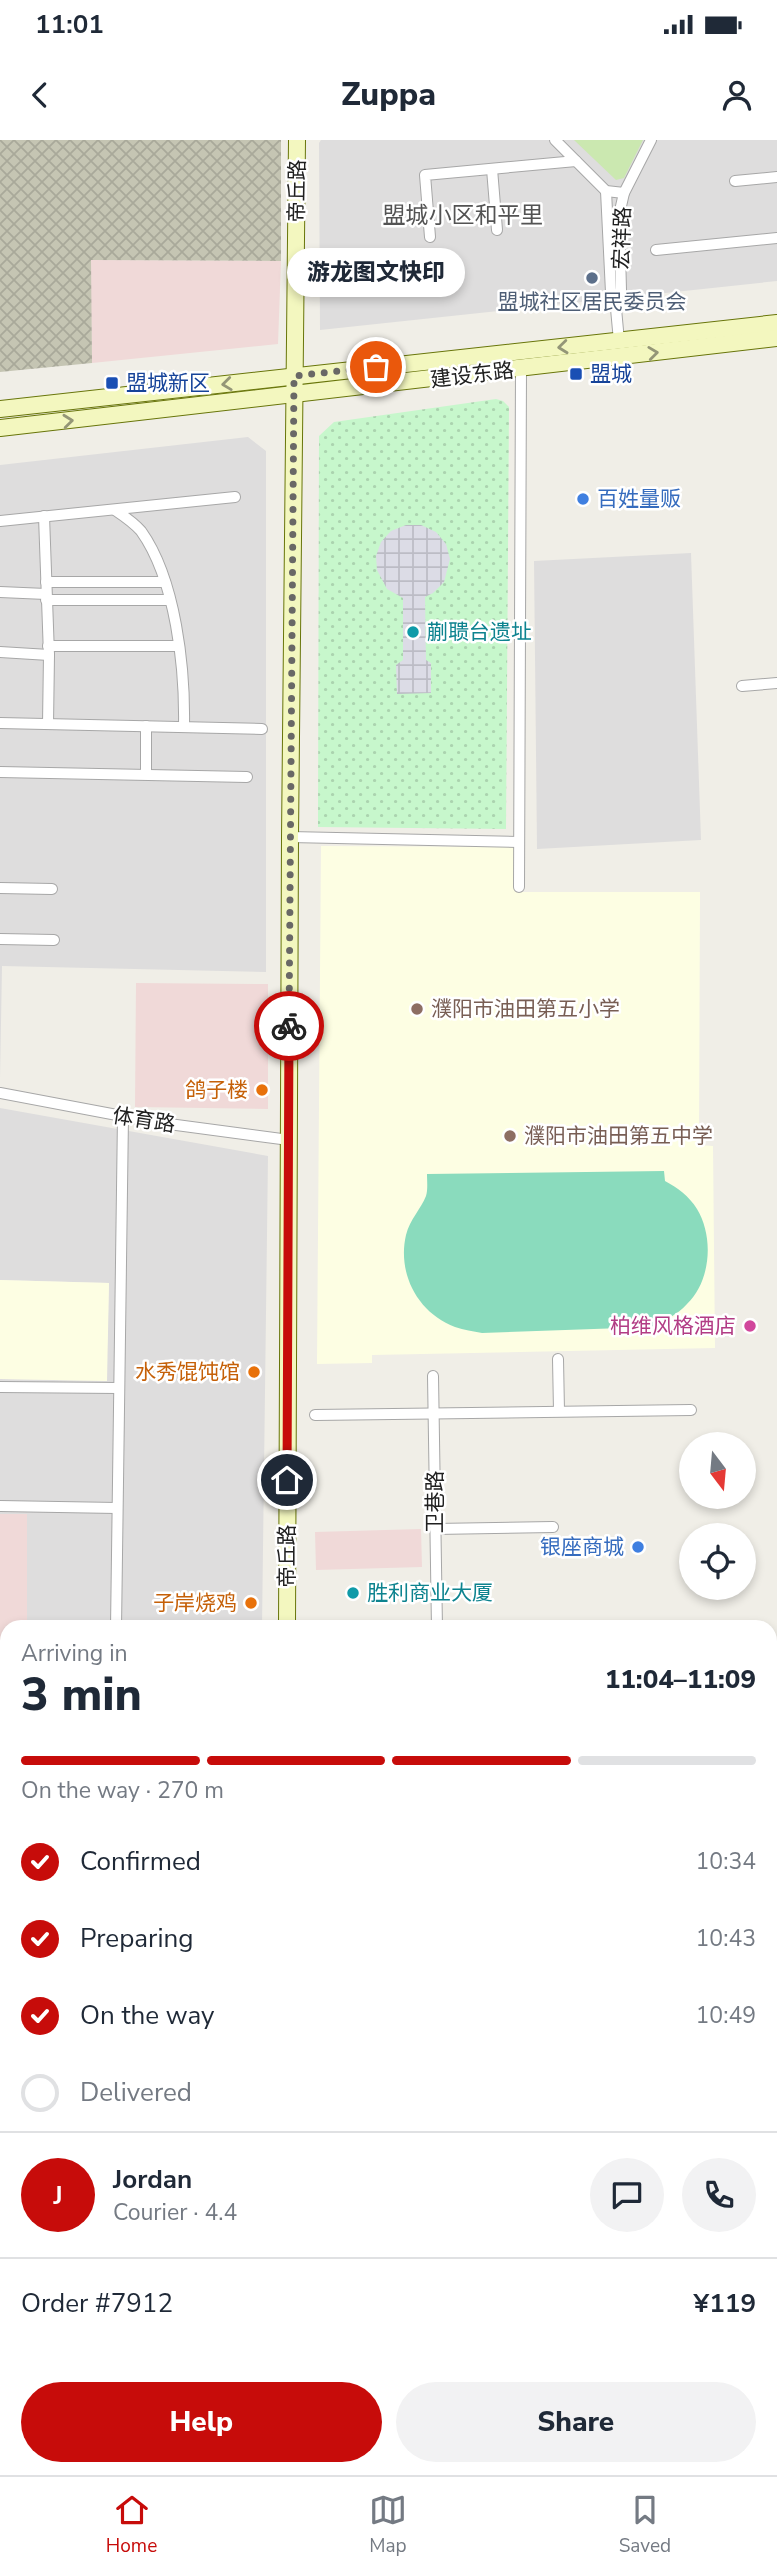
<!DOCTYPE html>
<meta charset="utf-8">
<style>
:root{--surface:#fff;--page:#f2f2f3;--text:#1f2937;--muted:#747a83;--line:#e0e1e3;--accent:#c70c0a}
body{margin:0;font-family:"Nunito Sans","Noto Sans SC",sans-serif;background:var(--page);color:var(--text);height:100vh;display:flex;flex-direction:column;font-size:26px;white-space:nowrap}
*{box-sizing:border-box;margin:0}
p{font-size:23px;color:var(--muted)}
.icon{flex:none;width:38px;height:38px;fill:none;stroke:currentColor;stroke-width:2;stroke-linecap:round;stroke-linejoin:round}
.map{position:relative;flex:1;overflow:hidden}
.drawer{position:absolute;left:0px;top:1480px;width:777px;height:856px;display:flex;flex-direction:column;background:var(--surface);border-radius:21px 21px 0 0;box-shadow:0 4px 10px #0003}
.drawer>*{flex:none}
.needle{width:46px;rotate:164deg}
.fabs{position:absolute;left:679px;top:1292px;display:grid;gap:14px}
.fabs a{display:grid;place-items:center;width:77px;height:77px;border-radius:50%;background:var(--surface);box-shadow:0 4px 10px #0003;font-size:35px}
.pin{position:absolute;display:grid;place-items:center;width:60px;height:60px;color:#fff;margin:-30px;border:4px solid #fff;border-radius:50%;box-shadow:0 2px 7px #0007}
.courier{position:absolute;display:grid;place-items:center;width:70px;height:70px;margin:-35px;border:5px solid #c70c0a;border-radius:50%;background:#fff;color:#222;box-shadow:0 2px 9px #0007}
.bubble{position:absolute;height:49px;border-radius:24px;background:var(--surface);box-shadow:0 4px 10px #0003;font-size:23px;font-weight:800;line-height:49px;text-align:center}
.headline em{font-style:normal;font-weight:800}
.headline div{display:flex;flex-direction:column-reverse}
.headline{display:flex;align-items:center;justify-content:space-between;height:119px;padding:0 21px}
h1{font-size:46px;font-weight:800;line-height:52px}
.bar{display:grid;grid-template-columns:repeat(4,1fr);gap:10px 7px;align-content:center;height:84px;padding:0 21px}
.bar i{height:9px;border-radius:5px;background:var(--line)}
.bar .on{background:var(--accent)}
.bar p{grid-column:span 4}
.line{display:flex;align-items:center;gap:18px;padding:0 21px;border-top:2px solid var(--line)}
.line div{flex:1}
.round{display:grid;place-items:center;flex:none;width:74px;height:74px;border-radius:37px;background:var(--page)}
ol{padding:0 21px;list-style:none}
li{display:flex;align-items:center;gap:21px;height:77px}
li p{margin-inline-start:auto}
li .icon{padding:7px;border-radius:50%;background:var(--accent);color:#fff;stroke-width:4}
li:last-child{color:var(--muted)}
li i{width:38px;height:38px;border:4px solid var(--line);border-radius:50%}
.cta{display:flex;gap:14px;margin-top:auto;padding:14px 21px}
.cta a{flex:1;height:80px;border-radius:42px;background:var(--accent);color:#fff;font-size:28px;font-weight:800;line-height:80px;text-align:center}
.cta a+a{background:var(--page);color:var(--text)}
.status{display:flex;justify-content:space-between;align-items:center;height:49px;padding:0 35px;background:var(--surface);direction:ltr}
.status svg{height:19px;fill:currentColor}
header{display:flex;justify-content:space-between;align-items:center;height:91px;padding:0 21px;background:var(--surface);font-size:32px;font-weight:800}
.dock{display:flex;justify-content:space-around;align-items:center;height:98px;border-top:2px solid var(--line);background:var(--surface);font-size:19px;color:var(--muted)}
.dock a{display:grid;justify-items:center;gap:4px}
.dock .on{color:var(--accent)}
.map>svg:first-child{display:block}
.residential{fill:#dedddd}
.commercial{fill:#f0d9d8}
.education{fill:#fdfee3}
.construction{fill:url(#construction-cross-hatch)}
.grass{fill:#cbe8b0}
.park{fill:url(#park-dots)}
.pitch{fill:#8adbbd}
.plaza{fill:url(#plaza-grid)}
.lines{fill:none;stroke-linecap:round;stroke-linejoin:round}
.street-casing{stroke:#a7a7a7;stroke-width:12}
.secondary-casing{stroke:#68750a;stroke-width:18}
.street{stroke:#fff;stroke-width:10}
.secondary{stroke:#f3f7bf;stroke-width:16}
.oneway{stroke:#949677}
.done{stroke:#696866;stroke-width:7;stroke-dasharray:0 12.6}
.route{stroke:#c70c0a;stroke-width:9}
.service-dot{fill:#5c6f8a;stroke:#fff;stroke-width:2.5}
.transit-dot{fill:#1a4fb4;stroke:#fff;stroke-width:2.5}
.shop-dot{fill:#3f7fe0;stroke:#fff;stroke-width:2.5}
.culture-dot{fill:#0f9aa8;stroke:#fff;stroke-width:2.5}
.education-dot{fill:#8d6e63;stroke:#fff;stroke-width:2.5}
.food-dot{fill:#e8710a;stroke:#fff;stroke-width:2.5}
.hotel-dot{fill:#d1479c;stroke:#fff;stroke-width:2.5}
.labels{text-anchor:middle;dominant-baseline:central;stroke-width:5;stroke-linejoin:round;paint-order:stroke}
.street-label{font-size:21px;fill:#202020;stroke:#fff}
.service-label{font-size:21px;fill:#4e5e75;stroke:#fff}
.transit-label{font-size:21px;fill:#164399;stroke:#fff;text-anchor:start}
.shop-label{font-size:21px;fill:#366cbe;stroke:#fff;text-anchor:start}
.culture-label{font-size:21px;fill:#0d838f;stroke:#fff;text-anchor:start}
.education-label{font-size:21px;fill:#785e54;stroke:#fff;text-anchor:start}
.food-label{font-size:21px;fill:#c56008;stroke:#fff;text-anchor:end}
.hotel-label{font-size:21px;fill:#b23c85;stroke:#fff;text-anchor:end}
.neighbourhood-label{font-size:23px;fill:#535353;stroke:#fff}
</style>
<div class="status"><b>11:01</b><svg viewBox="0 0 49 12"><path d="M0 12V9h3v3zM5 12V6h3v6zM10 12V3h3v9zM15 12V0h3v12zM26 1h20v11H26zM47 4h2v5h-2z"/></svg></div>
<header><svg class="icon" aria-label="back" viewBox="0 0 24 24"><path d="M15 5l-7 7 7 7"/></svg>Zuppa<svg class="icon" aria-label="person" viewBox="0 0 24 24"><circle cx="12" cy="8" r="4"/><path d="M4 21q1-7 8-7t8 7"/></svg></header>
<div class="map">
<svg width="777" height="2335" viewBox="0 0 777 2335">
<defs>
<pattern id="construction-cross-hatch" width="8" height="8" patternUnits="userSpaceOnUse" patternTransform="scale(1.75)"><rect width="8" height="8" fill="#c5c5b3"/><path d="M0 0l8 8M0 8l8-8" fill="none" stroke="#a9a99a"/></pattern>
<pattern id="park-dots" width="8" height="8" patternUnits="userSpaceOnUse" patternTransform="scale(1.75)"><rect width="8" height="8" fill="#c7f7cc"/><path d="M2 2h.1M6 6h.1" fill="none" stroke="#abd3af" stroke-width="1.8" stroke-linecap="round"/></pattern>
<pattern id="plaza-grid" width="8" height="8" patternUnits="userSpaceOnUse" patternTransform="scale(1.75)"><rect width="8" height="8" fill="#dcdce6"/><path d="M0 4h8M4 0v8" fill="none" stroke="#bcbcc5"/></pattern>
</defs>
<rect width="100%" height="100%" fill="#f0eee7"/>
<g class="residential">
<path d="M 321,0 L 777,0 L 777,141 L 320,190 L 319,3 Z"/>
<path d="M 248,297 L 266,311 L 266,832 L 2,826 L 0,939 L 0,325 Z"/>
<path d="M 691,413 L 701,700 L 537,709 L 534,421 Z"/>
<path d="M 0,968 L 268,1016 L 262,1487 L 27,1487 L 27,1374 L 0,1374 L 0,1239 L 106,1241 L 109,1143 L 0,1140 Z"/>
<path d="M 0,1637 L 7,1638 L 7,2307 L 0,2308 Z"/>
<path d="M 148,2329 L 674,2329 L 676,2335 L 105,2335 Z"/>
</g>
<g class="commercial">
<path d="M 90,120 L 281,121 L 278,204 L 92,223 Z"/>
<path d="M 136,843 L 268,844 L 268,969 L 135,967 Z"/>
<path d="M 0,1374 L 27,1374 L 27,1487 L 7,1488 L 7,1562 L 0,1562 Z"/>
<path d="M 421,1389 L 422,1427 L 316,1430 L 315,1392 Z"/>
</g>
<g class="education">
<path d="M 321,706 L 514,707 L 515,752 L 700,752 L 699,1005 L 713,1006 L 715,1208 L 372,1215 L 372,1223 L 317,1224 Z"/>
<path d="M 0,1140 L 109,1143 L 107,1241 L 0,1239 Z"/>
</g>
<path class="construction" d="M 0,0 L 281,0 L 281,121 L 91,120 L 92,223 L 0,232 Z"/>
<path class="grass" d="M 574,0 L 643,0 L 624,38 L 616,40 Z"/>
<path class="park" d="M 496,259 L 503,261 L 509,267 L 506,689 L 318,687 L 319,296 L 334,282 Z"/>
<path class="pitch" d="M 664,1031 L 665,1041 C 678,1048 689,1056 697,1069 C 714,1097 711,1141 687,1164 C 677,1175 664,1181 651,1187 L 482,1193 C 473,1191 464,1190 455,1187 C 418,1173 397,1134 406,1095 C 410,1079 421,1069 426,1056 C 428,1050 427,1040 427,1034 Z"/>
<path class="plaza" d="M 406,385 L 421,385 L 436,392 L 446,404 L 450,419 L 444,442 L 433,453 L 425,457 L 426,520 L 431,523 L 431,553 L 397,554 L 396,525 L 403,520 L 403,458 L 387,449 L 377,430 L 376,416 L 381,402 L 391,391 Z"/>
<g class="lines">
<g class="street-casing">
<g id="street">
<path d="M 555,0 L 606,51 L 624,53"/>
<path d="M 492,29 L 497,90"/>
<path d="M 735,41 L 777,37"/>
<path d="M 606,51 L 611,152 L 615,158"/>
<path d="M 430,97 L 425,35 L 576,21"/>
<path d="M 656,110 L 777,98"/>
<path d="M 619,201 L 615,158 L 621,150 L 619,75 L 624,53 L 651,0"/>
<path d="M 115,370 C 124,376 134,383 141,391 C 176,440 185,528 184,586"/>
<path d="M 44,376 L 49,515 L 48,584"/>
<path d="M 0,381 L 235,357"/>
<path d="M 46,442 L 165,442"/>
<path d="M 0,452 L 46,454"/>
<path d="M 46,460 L 169,460"/>
<path d="M 48,506 L 178,506"/>
<path d="M 0,512 L 49,515"/>
<path d="M 742,546 L 777,543"/>
<path d="M 0,583 L 262,589"/>
<path d="M 146,586 L 146,634"/>
<path d="M 0,632 L 247,637"/>
<path d="M 290,697 L 519,702"/>
<path d="M 519,747 L 521,229"/>
<path d="M 0,748 L 52,749"/>
<path d="M 0,799 L 54,800"/>
<path d="M 0,953 L 154,982 L 289,1000"/>
<path d="M 558,1219 L 559,1271"/>
<path d="M 433,1236 L 437,1488"/>
<path d="M 0,1247 L 119,1248"/>
<path d="M 315,1275 L 691,1270"/>
<path d="M 0,1366 L 117,1368"/>
<path d="M 435,1389 L 553,1387"/>
<path d="M 116,1488 L 123,976"/>
<path d="M 0,2032 L 7,2031"/>
<path d="M 0,2088 L 7,2088"/>
<path d="M 0,2143 L 7,2143"/>
<path d="M 0,2196 L 7,2195"/>
</g>
</g>
<g class="secondary-casing">
<g id="secondary">
<path d="M 0,269 L 777,183"/>
<path d="M 0,288 L 777,198"/>
<path d="M 287,1488 L 290,697 L 297,0"/>
<path d="M 770,1582 L 777,1582"/>
<path d="M 0,1588 L 7,1588"/>
<path d="M 770,1600 L 777,1600"/>
<path d="M 0,1606 L 7,1606"/>
<path d="M 770,2222 L 777,2221"/>
<path d="M 0,2326 L 7,2325"/>
</g>
</g>
<use href="#street" class="street"/>
<use href="#secondary" class="secondary"/>
</g>
<defs><path id="oneway-chevron" d="M-2-3.5L2.5 0L-2 3.5" fill="none" stroke-width="1.6" stroke-linecap="round" stroke-linejoin="round" transform="scale(1.75)"/></defs>
<g class="oneway">
<use href="#oneway-chevron" transform="translate(563 207) rotate(174)"/>
<use href="#oneway-chevron" transform="translate(653 213) rotate(-7)"/>
<use href="#oneway-chevron" transform="translate(227 244) rotate(173)"/>
<use href="#oneway-chevron" transform="translate(68 281) rotate(-6)"/>
</g>
<g class="lines">
<path class="done" d="M 289,886 L 294,236 L 376,227"/>
<path class="route" d="M 287,1340 L 289,886"/>
</g>
<circle class="service-dot" cx="592" cy="138" r="7"/>
<g class="transit-dot">
<rect x="569" y="227" width="14" height="14" rx="3.5"/>
<rect x="105" y="236" width="14" height="14" rx="3.5"/>
</g>
<g class="shop-dot">
<circle cx="583" cy="359" r="7"/>
<circle cx="638" cy="1407" r="7"/>
</g>
<g class="culture-dot">
<circle cx="413" cy="492" r="7"/>
<circle cx="353" cy="1453" r="7"/>
</g>
<g class="education-dot">
<circle cx="417" cy="869" r="7"/>
<circle cx="510" cy="996" r="7"/>
</g>
<g class="food-dot">
<circle cx="262" cy="950" r="7"/>
<circle cx="254" cy="1232" r="7"/>
<circle cx="251" cy="1463" r="7"/>
</g>
<circle class="hotel-dot" cx="750" cy="1186" r="7"/>
<g class="labels">
<g class="street-label">
<text transform="translate(297 51) rotate(-89)">帝丘路</text>
<text transform="translate(622 98) rotate(-88)">宏祥路</text>
<text transform="translate(472 235) rotate(-7)">建设东路</text>
<text transform="translate(144 980) rotate(9)">体育路</text>
<text transform="translate(435 1362) rotate(-90)">卫巷路</text>
<text transform="translate(287 1416) rotate(-90)">帝丘路</text>
</g>
<g class="service-label">
<text x="592" y="162">盟城社区居民委员会</text>
</g>
<g class="transit-label">
<text x="590" y="234">盟城</text>
<text x="126" y="243">盟城新区</text>
</g>
<g class="shop-label">
<text x="597" y="359">百姓量贩</text>
<text x="624" y="1407" text-anchor="end">银座商城</text>
</g>
<g class="culture-label">
<text x="427" y="492">蒯聩台遗址</text>
<text x="367" y="1453">胜利商业大厦</text>
</g>
<g class="education-label">
<text x="431" y="869">濮阳市油田第五小学</text>
<text x="524" y="996">濮阳市油田第五中学</text>
</g>
<g class="food-label">
<text x="248" y="950">鸽子楼</text>
<text x="240" y="1232">水秀馄饨馆</text>
<text x="237" y="1463">子岸烧鸡</text>
</g>
<g class="hotel-label">
<text x="736" y="1186">柏维风格酒店</text>
</g>
<g class="neighbourhood-label">
<text x="463" y="75">盟城小区和平里</text>
</g>
</g>
</svg>
<div class="fabs">
<a><svg class="needle" viewBox="-14 -14 28 28"><path d="M0-13l5 13h-10z" fill="#e53935"/><path d="M0 13l5-13h-10z" fill="#747a83"/></svg></a>
<a><svg class="icon" aria-label="locate" viewBox="0 0 24 24"><circle cx="12" cy="12" r="6"/><path d="M12 2v4M12 18v4M2 12h4M18 12h4"/></svg></a>
</div>
<div class="pin" style="left:376px;top:227px;background:#ea580c"><svg class="icon" aria-label="bag" viewBox="0 0 24 24"><path d="M5 8h14l-1 12H6zM9 8a3 3 0 0 1 6 0"/></svg></div>
<div class="pin" style="left:287px;top:1340px;background:#1f2937"><svg class="icon" aria-label="home" viewBox="0 0 24 24"><path d="M3 11l9-7 9 7M6 9v11h12V9"/></svg></div>
<div class="courier" style="left:289px;top:886px"><svg class="icon" aria-label="bike" viewBox="0 0 24 24"><circle cx="6" cy="16" r="4"/><circle cx="18" cy="16" r="4"/><path d="M6 16l4-8h5l3 8M10 8l3 8H6M13 5h3"/></svg></div>
<div class="bubble" style="left:287px;top:108px;width:178px">游龙图文快印</div>
<section class="drawer">
<div class="headline"><div><h1>3 min</h1><p>Arriving in</p></div><em>11:04–11:09</em></div>
<div class="bar"><i class="on"></i><i class="on"></i><i class="on"></i><i></i><p>On the way · 270 m</p></div>
<ol>
<li><svg class="icon" aria-label="check" viewBox="0 0 24 24"><path d="M5 12l5 5 9-10"/></svg>Confirmed<p>10:34</p></li>
<li><svg class="icon" aria-label="check" viewBox="0 0 24 24"><path d="M5 12l5 5 9-10"/></svg>Preparing<p>10:43</p></li>
<li><svg class="icon" aria-label="check" viewBox="0 0 24 24"><path d="M5 12l5 5 9-10"/></svg>On the way<p>10:49</p></li>
<li><i></i>Delivered</li>
</ol>
<div class="line" style="height:126px"><b class="round" style="background:var(--accent);color:#fff">J</b><div><b>Jordan</b><p>Courier · 4.4</p></div><a class="round"><svg class="icon" aria-label="chat" viewBox="0 0 24 24"><path d="M4 5h16v11H9l-5 4z"/></svg></a><a class="round"><svg class="icon" aria-label="phone" viewBox="0 0 24 24"><path d="M5 4h4l2 5-3 2q2 4 5 5l2-3 5 2v4C11 20 4 13 5 4z"/></svg></a></div>
<div class="line" style="height:91px"><div>Order #7912</div><b>¥119</b></div>
<div class="cta"><a>Help</a><a>Share</a></div>
</section>
</div>
<nav class="dock">
<a class="on"><svg class="icon" aria-label="home" viewBox="0 0 24 24"><path d="M3 11l9-7 9 7M6 9v11h12V9"/></svg>Home</a>
<a><svg class="icon" aria-label="map" viewBox="0 0 24 24"><path d="M3 6l6-2 6 2 6-2v14l-6 2-6-2-6 2zM9 4v14M15 6v14"/></svg>Map</a>
<a><svg class="icon" aria-label="saved" viewBox="0 0 24 24"><path d="M7 4h10v16l-5-4-5 4z"/></svg>Saved</a>
</nav>
